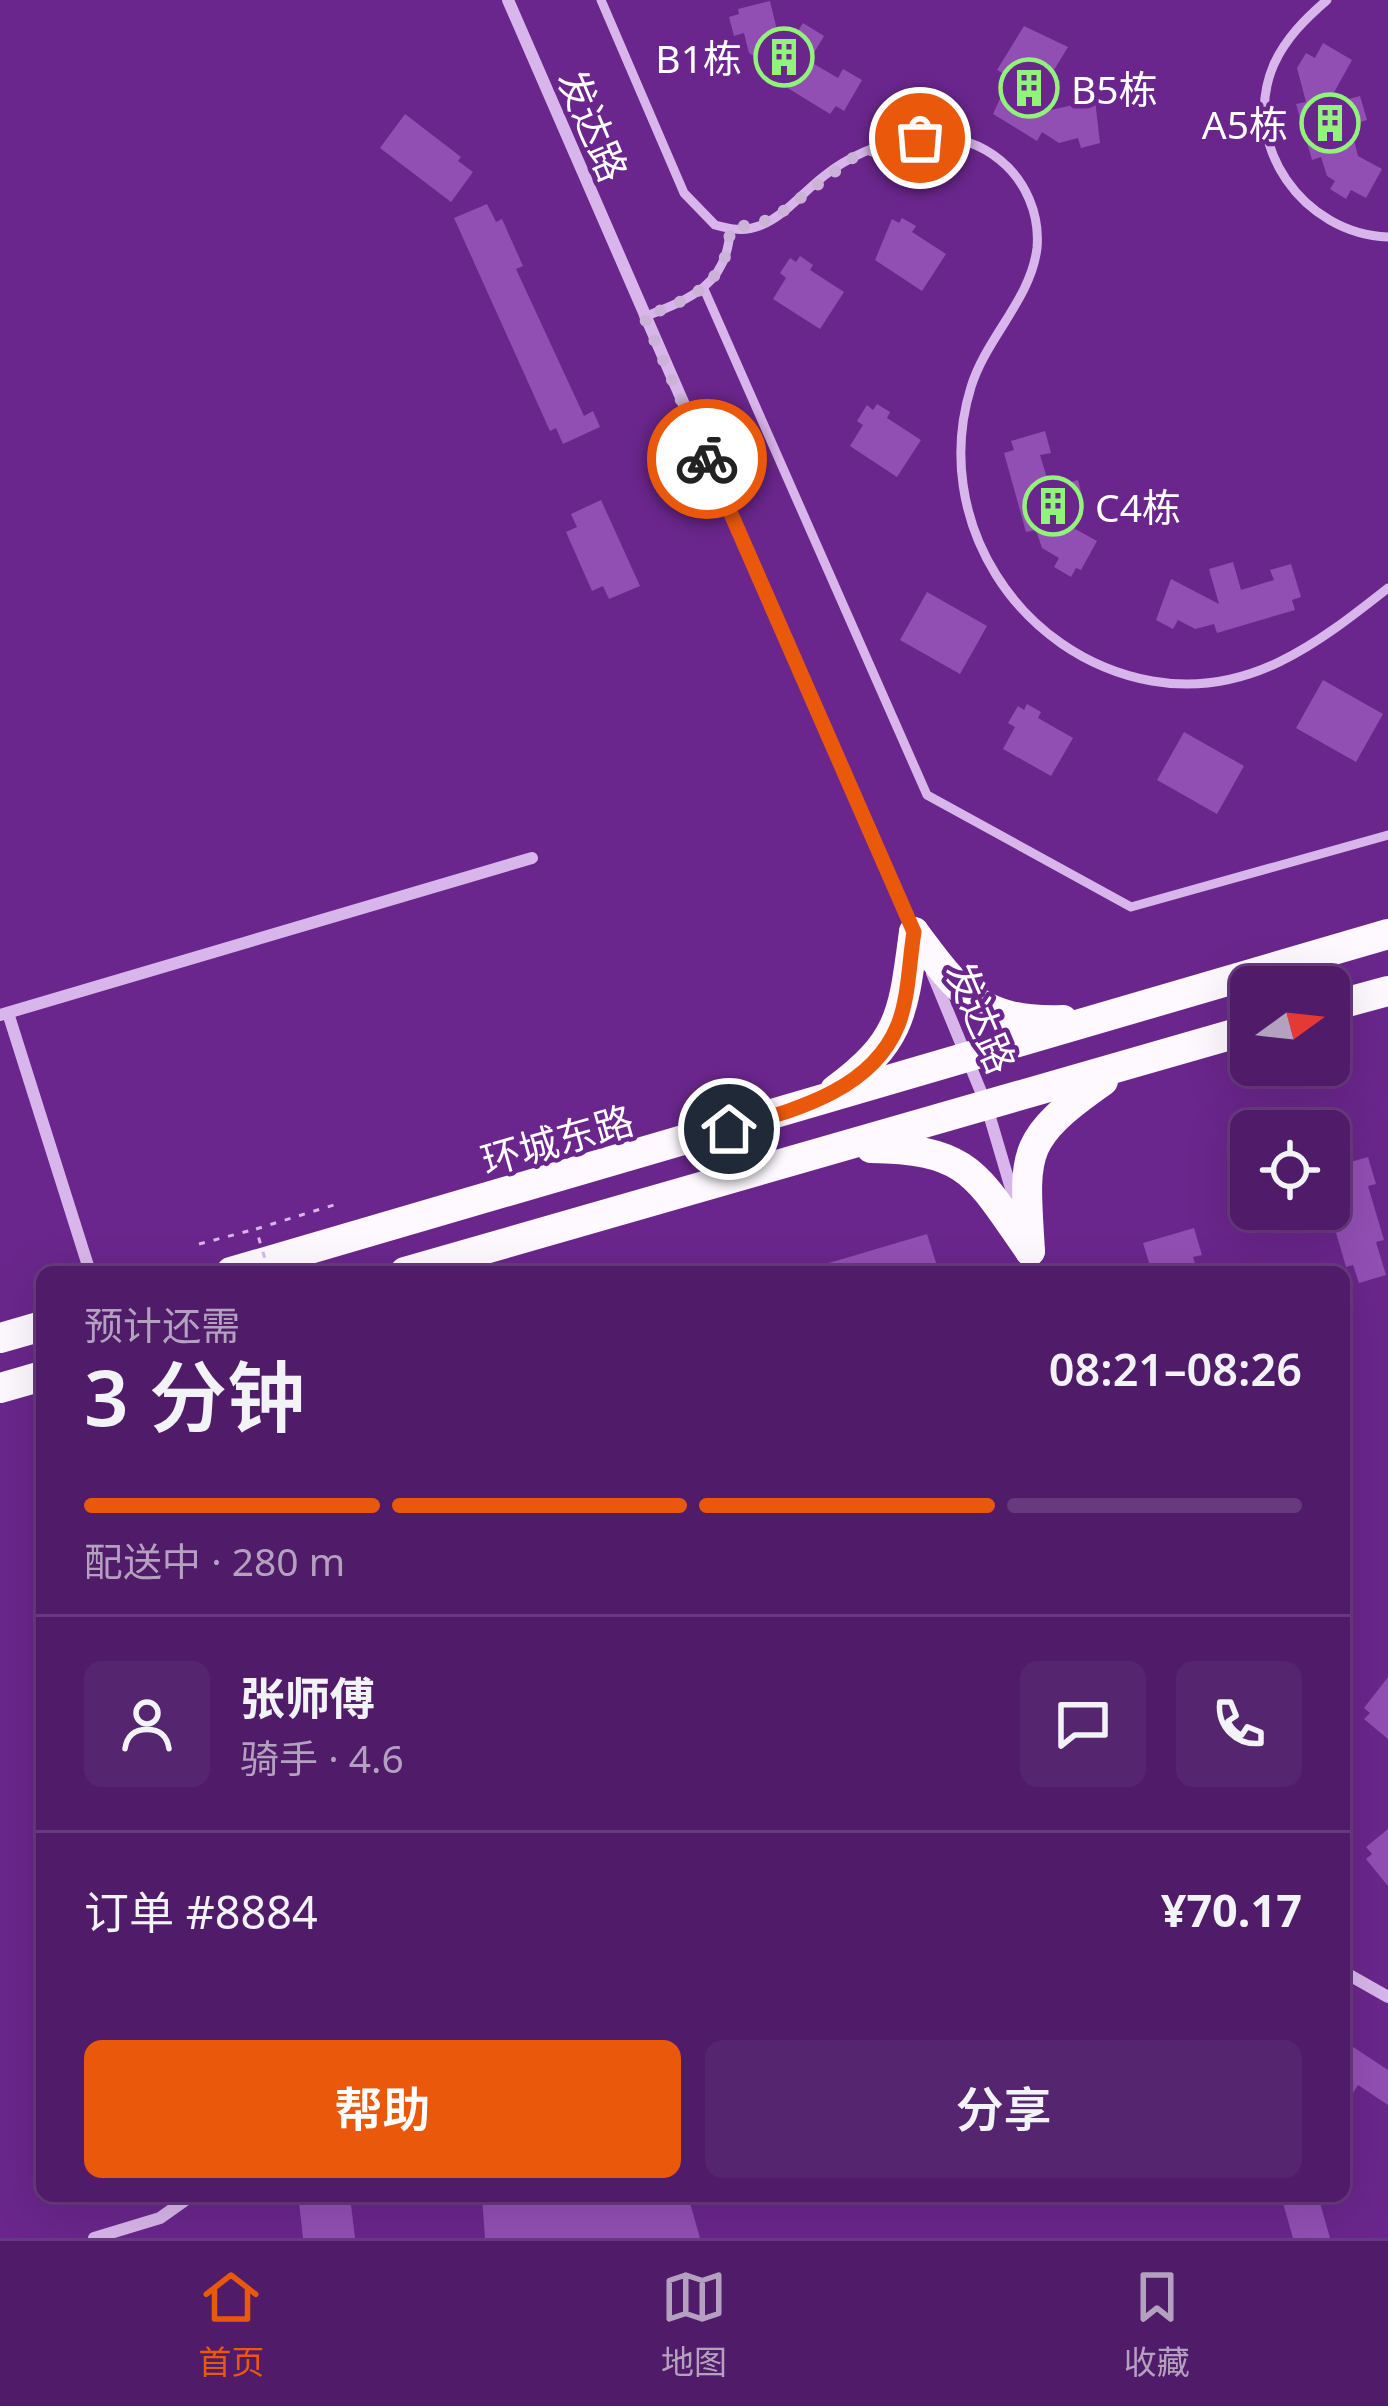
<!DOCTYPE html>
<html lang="zh">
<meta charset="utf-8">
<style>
:root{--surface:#501c69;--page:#56256f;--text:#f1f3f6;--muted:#b4a1c0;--line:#673a7d;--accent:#ea580c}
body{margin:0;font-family:"Noto Sans","Noto Sans SC",sans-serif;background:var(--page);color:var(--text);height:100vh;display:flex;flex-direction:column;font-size:45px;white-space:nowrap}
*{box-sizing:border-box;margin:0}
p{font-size:39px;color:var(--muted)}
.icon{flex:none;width:66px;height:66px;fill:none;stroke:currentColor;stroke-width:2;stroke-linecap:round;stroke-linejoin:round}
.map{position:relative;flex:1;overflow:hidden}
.drawer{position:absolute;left:36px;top:1266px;width:1314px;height:936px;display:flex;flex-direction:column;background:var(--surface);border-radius:18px;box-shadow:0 12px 48px #0002,0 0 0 3px var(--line)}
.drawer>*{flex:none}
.needle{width:78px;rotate:75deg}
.fabs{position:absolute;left:1230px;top:966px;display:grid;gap:24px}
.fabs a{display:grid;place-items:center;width:120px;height:120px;border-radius:18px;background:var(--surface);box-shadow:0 12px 48px #0002,0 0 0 3px var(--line);font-size:60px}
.pin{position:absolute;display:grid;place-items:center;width:102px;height:102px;color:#fff;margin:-51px;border:6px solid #fff;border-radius:50%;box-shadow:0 3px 12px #0007}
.courier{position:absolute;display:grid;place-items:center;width:120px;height:120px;margin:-60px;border:9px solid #ea580c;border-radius:50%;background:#fff;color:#222;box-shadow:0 3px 15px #0007}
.overview em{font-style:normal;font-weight:600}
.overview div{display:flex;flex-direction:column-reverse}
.overview{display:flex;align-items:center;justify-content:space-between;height:204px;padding:0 48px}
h1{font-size:78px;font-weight:600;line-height:90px}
.bar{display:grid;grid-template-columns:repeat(4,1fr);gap:18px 12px;align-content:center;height:144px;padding:0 48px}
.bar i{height:15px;border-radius:9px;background:var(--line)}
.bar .selected{background:var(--accent)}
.bar p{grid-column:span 4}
.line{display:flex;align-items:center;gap:30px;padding:0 48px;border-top:3px solid var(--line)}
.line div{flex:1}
.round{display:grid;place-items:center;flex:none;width:126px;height:126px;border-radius:18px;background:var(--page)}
.button{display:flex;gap:24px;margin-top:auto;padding:24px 48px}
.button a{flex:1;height:138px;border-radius:18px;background:var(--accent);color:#fff;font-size:48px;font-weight:600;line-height:138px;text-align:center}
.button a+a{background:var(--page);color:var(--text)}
.menu{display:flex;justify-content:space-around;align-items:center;height:168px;border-top:3px solid var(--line);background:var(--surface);font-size:33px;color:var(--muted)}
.menu a{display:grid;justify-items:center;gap:6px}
.menu .selected{color:var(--accent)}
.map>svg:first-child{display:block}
.building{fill:#914fb3}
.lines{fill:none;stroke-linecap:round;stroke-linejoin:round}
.path{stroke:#d8b5ea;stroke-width:3;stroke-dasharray:6 9;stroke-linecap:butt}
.lane{stroke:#d8b5ea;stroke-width:9}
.street{stroke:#d8b5ea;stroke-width:12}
.primary{stroke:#fdf9fe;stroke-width:30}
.path-bridge{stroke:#d8b5ea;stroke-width:3;stroke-dasharray:6 9;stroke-linecap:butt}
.done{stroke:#cbb3d7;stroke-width:12;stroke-dasharray:0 21.6}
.route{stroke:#ea580c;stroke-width:15}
.labels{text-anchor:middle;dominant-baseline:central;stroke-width:9;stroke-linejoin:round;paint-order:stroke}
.poi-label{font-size:39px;fill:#fff;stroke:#6a268c;text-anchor:end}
.street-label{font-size:39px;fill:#fff;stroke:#6a268c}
</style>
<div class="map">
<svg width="1388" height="2238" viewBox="0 0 1388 2238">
<rect width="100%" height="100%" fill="#6a268c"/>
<g class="building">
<path d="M 770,1 L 783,55 L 803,23 L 824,36 L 809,61 L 838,78 L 843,69 L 862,80 L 844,111 L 836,106 L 830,114 L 760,71 L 765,63 L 749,53 L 744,33 L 734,36 L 729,17 L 739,14 L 738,9 Z"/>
<path d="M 1024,26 L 1068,47 L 1051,75 L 1060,81 L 1042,112 L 1095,100 L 1100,143 L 1081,148 L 1078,138 L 1059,143 L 1042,132 L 1037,141 L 993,114 L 1010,77 L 997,70 Z"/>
<path d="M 1323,43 L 1352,60 L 1327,105 L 1360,96 L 1367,120 L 1350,125 L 1358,156 L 1382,169 L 1366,198 L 1351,190 L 1346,199 L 1330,189 L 1335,181 L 1327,176 L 1321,157 L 1312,160 L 1296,104 L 1306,102 L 1297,68 L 1306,53 L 1315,58 Z"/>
<path d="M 405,114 L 461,157 L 458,161 L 473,172 L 451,202 L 380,148 Z"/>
<path d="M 487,204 L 496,222 L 502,219 L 523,266 L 516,269 L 584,416 L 593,411 L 600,427 L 563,444 L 556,428 L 550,431 L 454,218 Z"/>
<path d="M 902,218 L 916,226 L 912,232 L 946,254 L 922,291 L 875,260 L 892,219 L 899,223 Z"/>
<path d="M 800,256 L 813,265 L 810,270 L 844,292 L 820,329 L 773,299 L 786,278 L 780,273 L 790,258 L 796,262 Z"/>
<path d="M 877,404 L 890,412 L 887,418 L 921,440 L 897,477 L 850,446 L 863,425 L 857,421 L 867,405 L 873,410 Z"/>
<path d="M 1045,431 L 1051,453 L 1040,455 L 1050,488 L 1078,480 L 1084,504 L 1048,514 L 1097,541 L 1081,570 L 1076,568 L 1071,577 L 1054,567 L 1059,558 L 1042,548 L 1036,530 L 1026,532 L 1004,453 L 1014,450 L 1011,441 Z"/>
<path d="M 601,500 L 640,586 L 609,599 L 603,586 L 592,591 L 566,532 L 577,527 L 571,514 Z"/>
<path d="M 1233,562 L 1241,590 L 1274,580 L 1270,570 L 1291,564 L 1301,597 L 1292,600 L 1295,610 L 1217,633 L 1214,624 L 1195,629 L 1178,620 L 1173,629 L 1156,620 L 1171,579 L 1219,604 L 1209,569 Z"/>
<path d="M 927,592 L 987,626 L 960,674 L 900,640 Z"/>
<path d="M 1323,680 L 1383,714 L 1356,762 L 1296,728 Z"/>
<path d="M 1027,704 L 1041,712 L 1038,718 L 1073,738 L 1051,776 L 1003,749 L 1015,727 L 1008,723 L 1018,706 L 1024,710 Z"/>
<path d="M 1184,732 L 1244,766 L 1217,814 L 1157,780 Z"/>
<path d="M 1368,1157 L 1376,1184 L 1368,1186 L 1384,1240 L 1376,1242 L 1386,1275 L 1359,1283 L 1353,1265 L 1346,1267 L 1329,1209 L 1329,1168 Z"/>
<path d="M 1194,1228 L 1202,1255 L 1193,1257 L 1198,1272 L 1152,1272 L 1143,1243 Z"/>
<path d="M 927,1234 L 939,1272 L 813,1272 L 812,1268 Z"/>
<path d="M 1388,1677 L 1388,1739 L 1364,1719 L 1370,1713 L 1364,1708 Z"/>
<path d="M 1388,1829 L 1388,1886 L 1366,1859 L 1372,1854 L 1366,1847 Z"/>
<path d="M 1344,2041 L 1388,2070 L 1388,2105 L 1358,2085 L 1344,2107 Z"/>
<path d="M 350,2196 L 355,2238 L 303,2238 L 299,2202 Z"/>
<path d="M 482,2196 L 688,2196 L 700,2238 L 485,2238 Z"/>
<path d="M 1281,2196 L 1318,2196 L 1330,2238 L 1293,2238 Z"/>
</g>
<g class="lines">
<path class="path" d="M 199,1244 L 256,1229"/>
<g class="lane">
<path d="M 601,0 L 684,193 L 715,225 C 730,229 744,232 759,226 C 784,217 803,192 824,176 C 871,139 949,118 1000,160 C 1026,181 1040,215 1037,248 C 1031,299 986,338 971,387 C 930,519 1018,657 1152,681 C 1248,698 1317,644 1388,588"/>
<path d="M 1327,0 C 1305,19 1286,38 1274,64 C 1239,145 1304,234 1388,237"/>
<path d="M 704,289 L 927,795 L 1131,907 L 1388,835"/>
<path d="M 644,317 C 690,299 728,285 730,229"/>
</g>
<g class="street">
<path d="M 508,0 L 914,933"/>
<path d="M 932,973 L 986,1104 L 1015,1202"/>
<path d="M 8,1013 L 90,1272"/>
<path d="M 0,1015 L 532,858"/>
<path d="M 1344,1972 L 1388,1997"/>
<path d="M 94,2238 L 160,2218 L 191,2196"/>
</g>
<g class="primary">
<path d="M 914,932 C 960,994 981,1023 1063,1020"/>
<path d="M 1329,1007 L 1388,991"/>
<path d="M 835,1090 C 903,1040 903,1012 914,932"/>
<path d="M 871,1148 C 970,1149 977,1176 1030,1251"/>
<path d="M 1030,1251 C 1024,1152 1019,1140 1103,1081"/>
<path d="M 231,1272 L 1388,934"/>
<path d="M 405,1272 L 1251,1029"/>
<path d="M 0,1338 L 42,1326"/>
<path d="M 0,1388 L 42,1376"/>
</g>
<path class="path-bridge" d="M 269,1272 L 256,1229 L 337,1204"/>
</g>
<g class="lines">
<path class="done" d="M 707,459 L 644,317 C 689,299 728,285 730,229 L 773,219 L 858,154 L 920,138"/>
<path class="route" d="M 707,459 L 914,932 C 909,962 909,997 898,1025 C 871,1092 791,1111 729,1129"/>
</g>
<defs>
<g id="building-ring" transform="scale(3)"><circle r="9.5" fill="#6a268c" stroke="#91f37a" stroke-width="1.5"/><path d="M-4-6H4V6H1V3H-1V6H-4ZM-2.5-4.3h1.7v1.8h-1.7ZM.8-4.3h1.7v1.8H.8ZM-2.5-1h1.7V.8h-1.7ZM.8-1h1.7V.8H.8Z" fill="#91f37a"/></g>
</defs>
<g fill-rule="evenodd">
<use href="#building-ring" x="784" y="57"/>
<use href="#building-ring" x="1029" y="88"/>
<use href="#building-ring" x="1330" y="123"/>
<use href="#building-ring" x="1053" y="506"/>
</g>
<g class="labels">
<g class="poi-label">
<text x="742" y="57">B1栋</text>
<text x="1071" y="88" text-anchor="start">B5栋</text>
<text x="1288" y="123">A5栋</text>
<text x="1095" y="506" text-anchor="start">C4栋</text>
</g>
<g class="street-label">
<text transform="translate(594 125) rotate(67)">发达路</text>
<text transform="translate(982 1017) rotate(67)">发达路</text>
<text transform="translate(557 1139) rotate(-16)">环城东路</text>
</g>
</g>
</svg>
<div class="fabs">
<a><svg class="needle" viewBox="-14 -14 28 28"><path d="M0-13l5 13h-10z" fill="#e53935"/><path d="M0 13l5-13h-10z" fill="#b4a1c0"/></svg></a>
<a><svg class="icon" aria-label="locate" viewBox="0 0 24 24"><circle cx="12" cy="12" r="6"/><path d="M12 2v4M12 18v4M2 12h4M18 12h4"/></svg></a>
</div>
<div class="pin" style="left:920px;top:138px;background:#ea580c"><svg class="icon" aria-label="bag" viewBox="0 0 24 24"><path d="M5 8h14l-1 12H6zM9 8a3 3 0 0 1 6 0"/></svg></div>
<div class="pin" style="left:729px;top:1129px;background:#1f2937"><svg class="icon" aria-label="home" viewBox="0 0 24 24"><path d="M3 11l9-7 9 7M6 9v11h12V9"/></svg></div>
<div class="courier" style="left:707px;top:459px"><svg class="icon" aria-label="bike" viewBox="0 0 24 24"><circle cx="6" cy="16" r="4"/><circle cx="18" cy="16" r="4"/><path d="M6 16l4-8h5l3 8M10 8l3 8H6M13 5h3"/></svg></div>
<section class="drawer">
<div class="overview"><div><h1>3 分钟</h1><p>预计还需</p></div><em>08:21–08:26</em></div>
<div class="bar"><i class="selected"></i><i class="selected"></i><i class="selected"></i><i></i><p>配送中 · 280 m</p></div>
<div class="line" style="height:216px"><a class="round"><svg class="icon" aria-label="person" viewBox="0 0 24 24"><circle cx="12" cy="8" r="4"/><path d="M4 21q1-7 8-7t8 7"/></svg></a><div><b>张师傅</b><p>骑手 · 4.6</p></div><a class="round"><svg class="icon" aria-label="chat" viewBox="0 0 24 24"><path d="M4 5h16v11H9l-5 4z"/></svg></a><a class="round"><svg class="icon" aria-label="phone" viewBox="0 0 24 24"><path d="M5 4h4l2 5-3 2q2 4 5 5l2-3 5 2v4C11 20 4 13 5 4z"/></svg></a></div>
<div class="line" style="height:156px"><div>订单 #8884</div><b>¥70.17</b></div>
<div class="button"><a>帮助</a><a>分享</a></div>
</section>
</div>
<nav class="menu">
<a class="selected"><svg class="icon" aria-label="home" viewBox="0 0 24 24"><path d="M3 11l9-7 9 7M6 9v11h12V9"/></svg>首页</a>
<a><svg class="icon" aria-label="map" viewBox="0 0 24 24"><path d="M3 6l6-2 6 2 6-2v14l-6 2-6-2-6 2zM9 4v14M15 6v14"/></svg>地图</a>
<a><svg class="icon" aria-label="saved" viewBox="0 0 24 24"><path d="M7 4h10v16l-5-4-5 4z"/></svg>收藏</a>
</nav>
